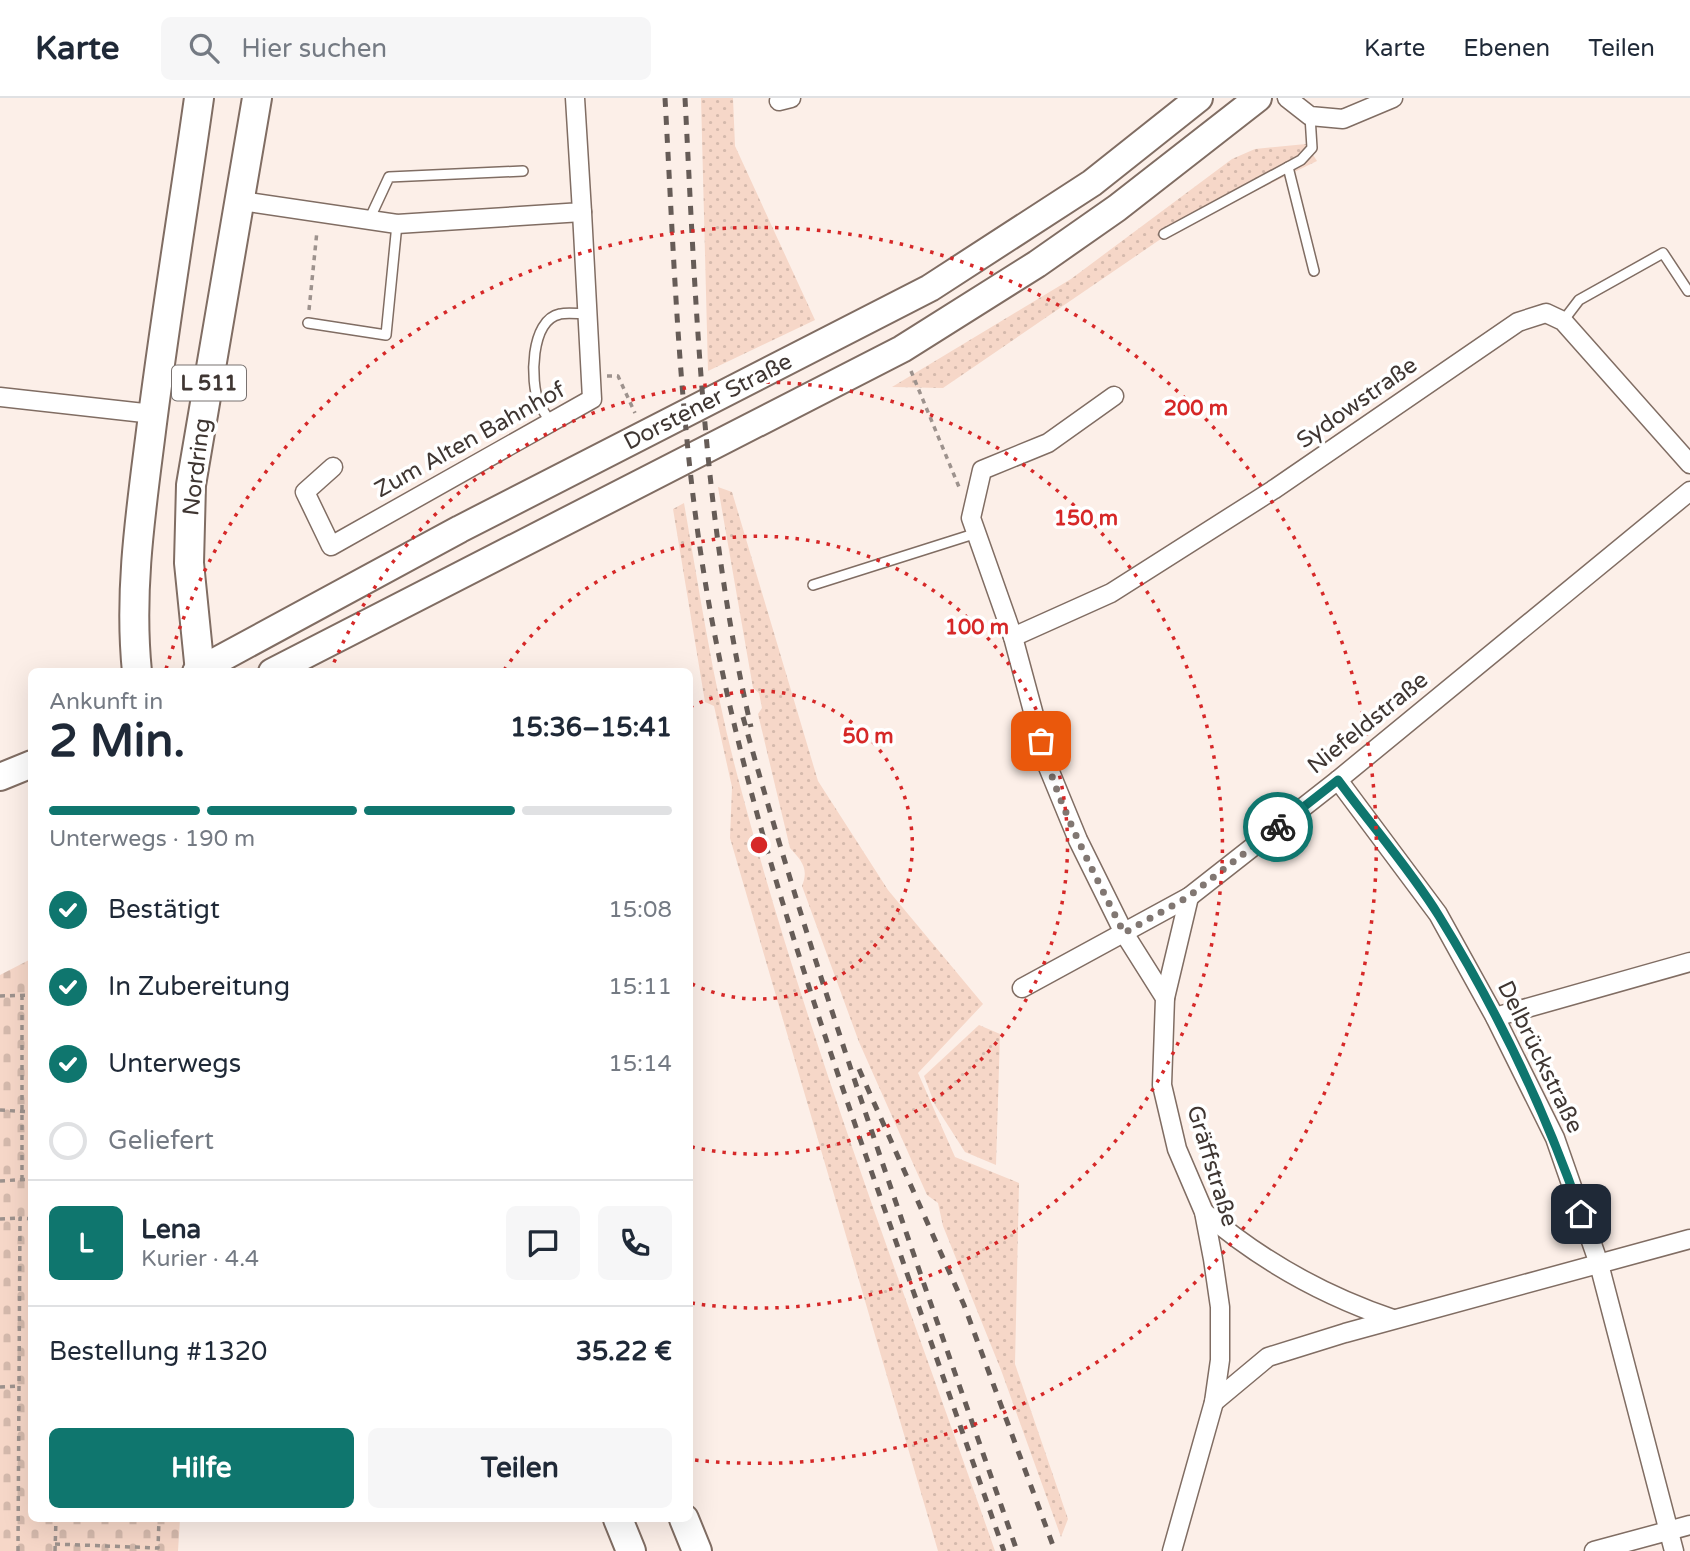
<!DOCTYPE html>
<html lang="de">
<meta charset="utf-8">
<style>
:root{--surface:#fff;--page:#f6f6f7;--text:#1f2937;--muted:#747a83;--line:#e0e1e3;--accent:#0f766e}
body{margin:0;font-family:"Varela Round",sans-serif;background:var(--page);color:var(--text);height:100vh;display:flex;flex-direction:column;font-size:26px;white-space:nowrap}
*{box-sizing:border-box;margin:0}
p{font-size:23px;color:var(--muted)}
.icon{flex:none;width:38px;height:38px;fill:none;stroke:currentColor;stroke-width:2;stroke-linecap:round;stroke-linejoin:round}
.map{position:relative;flex:1;overflow:hidden}
.drawer{position:absolute;left:28px;top:570px;width:665px;height:854px;display:flex;flex-direction:column;background:var(--surface);border-radius:10px;box-shadow:0 7px 28px #0002}
.drawer>*{flex:none}
.pin{position:absolute;display:grid;place-items:center;width:60px;height:60px;color:#fff;margin:-30px;border-radius:14px;box-shadow:0 4px 10px #0006}
.courier{position:absolute;display:grid;place-items:center;width:70px;height:70px;margin:-35px;border:5px solid #0f766e;border-radius:50%;background:#fff;color:#222;box-shadow:0 2px 9px #0007}
.overview em{font-style:normal;font-weight:700}
.overview div{display:flex;flex-direction:column-reverse}
.overview{display:flex;align-items:center;justify-content:space-between;height:119px;padding:0 21px}
h1{font-size:46px;font-weight:700;line-height:52px}
.bar{display:grid;grid-template-columns:repeat(4,1fr);gap:10px 7px;align-content:center;height:84px;padding:0 21px}
.bar i{height:9px;border-radius:5px;background:var(--line)}
.bar .active{background:var(--accent)}
.bar p{grid-column:span 4}
.line{display:flex;align-items:center;gap:18px;padding:0 21px;border-top:2px solid var(--line)}
.line div{flex:1}
.round{display:grid;place-items:center;flex:none;width:74px;height:74px;border-radius:10px;background:var(--page)}
ol{padding:0 21px;list-style:none}
li{display:flex;align-items:center;gap:21px;height:77px}
li p{margin-inline-start:auto}
li .icon{padding:7px;border-radius:50%;background:var(--accent);color:#fff;stroke-width:4}
li:last-child{color:var(--muted)}
li i{width:38px;height:38px;border:4px solid var(--line);border-radius:50%}
.cta{display:flex;gap:14px;margin-top:auto;padding:14px 21px}
.cta a{flex:1;height:80px;border-radius:10px;background:var(--accent);color:#fff;font-size:28px;font-weight:700;line-height:80px;text-align:center}
.cta a+a{background:var(--page);color:var(--text)}
header{display:flex;align-items:center;gap:42px;box-sizing:border-box;height:98px;padding:0 35px;background:var(--surface);border-bottom:2px solid var(--line)}
header strong{font-size:33px}
nav{display:flex;gap:38px;margin-inline-start:auto;font-size:24px}
.search{width:490px;height:63px;background:var(--page);display:flex;align-items:center;gap:18px;box-sizing:border-box;padding:0 24px;border-radius:10px;color:var(--muted);font-size:26px}
.map>svg:first-child{display:block}
.grass{fill:url(#grass-dots)}
.cemetery{fill:url(#cemetery-stones)}
.lines{fill:none;stroke-linecap:round;stroke-linejoin:round}
.lane-casing{stroke:#806d63;stroke-width:12}
.street-casing{stroke:#806d63;stroke-width:21}
.secondary-casing{stroke:#806d63;stroke-width:30}
.primary-casing{stroke:#806d63;stroke-width:32}
.path{stroke:#9d928d;stroke-width:3.5;stroke-dasharray:5 5;stroke-linecap:butt}
.lane{stroke:#fff;stroke-width:9}
.street{stroke:#fff;stroke-width:18}
.secondary{stroke:#fff;stroke-width:26}
.primary{stroke:#fff;stroke-width:28}
.rail{stroke:#665c57;stroke-width:5;stroke-dasharray:9 9;stroke-linecap:butt}
.done{stroke:#817772;stroke-width:7;stroke-dasharray:0 12.6}
.route{stroke:#0f766e;stroke-width:9}
.ring{fill:none;stroke:#d62828;stroke-width:3.5;stroke-dasharray:3.5 7}
.labels{text-anchor:middle;dominant-baseline:central;stroke-width:7;stroke-linejoin:round;paint-order:stroke}
.shield{fill:#fff;stroke:#797270;stroke-width:2}
.shield-label{font-size:21px;font-weight:bold;fill:#3f3632}
.street-label{font-size:23px;fill:#3f3632;stroke:#fff}
.centre{fill:#d62828;stroke:#fff;stroke-width:3.5}
.ring-label{font-size:21px;text-anchor:middle;font-weight:bold;fill:#d62828;stroke:#fff;stroke-width:7;stroke-linejoin:round;paint-order:stroke}
</style>
<header>
<strong>Karte</strong>
<div class="search"><svg class="icon" aria-label="search" viewBox="0 0 24 24"><circle cx="10" cy="10" r="6"/><path d="M15 15l6 6"/></svg>Hier suchen</div>
<nav><a>Karte</a><a>Ebenen</a><a>Teilen</a></nav>
</header>
<div class="map">
<svg width="1690" height="1453" viewBox="0 0 1690 1453">
<defs>
<pattern id="grass-dots" width="8" height="8" patternUnits="userSpaceOnUse" patternTransform="scale(1.75)"><rect width="8" height="8" fill="#f6d7c8"/><path d="M2 2h.1M6 6h.1" fill="none" stroke="#d4b9ac" stroke-width="1.8" stroke-linecap="round"/></pattern>
<pattern id="cemetery-stones" width="16" height="16" patternUnits="userSpaceOnUse" patternTransform="scale(1.75)"><rect width="16" height="16" fill="#f6d7c8"/><path d="M2 7V4a2 2 0 0 1 4 0v3zM10 15v-3a2 2 0 0 1 4 0v3z" fill="#d4b9ac"/></pattern>
</defs>
<rect width="100%" height="100%" fill="#fcefe8"/>
<g class="grass">
<path d="M 701,0 L 733,0 L 735,48 L 815,222 L 708,273 Z"/>
<path d="M 1306,46 L 1317,63 L 1171,134 L 943,290 L 892,289 L 1071,181 L 1232,61 L 1255,51 Z"/>
<path d="M 718,389 L 732,394 L 818,683 L 888,792 L 983,906 L 918,975 L 955,1059 L 1019,1085 L 1015,1266 L 1068,1421 L 1061,1439 L 1001,1272 L 943,1128 L 938,1105 L 927,1097 L 859,944 L 802,788 C 809,771 802,763 790,750 L 758,616 L 762,610 L 759,595 L 753,590 Z"/>
<path d="M 684,405 C 700,497 714,590 738,680 C 807,943 906,1197 995,1453 L 938,1453 L 730,740 L 732,689 L 714,608 L 705,604 L 673,411 Z"/>
<path d="M 979,927 L 1000,936 L 996,1067 L 965,1054 L 935,1007 L 924,978 Z"/>
</g>
<path class="cemetery" d="M 31,861 L 32,1421 L 180,1421 L 178,1453 L 0,1453 L 0,877 Z"/>
<g class="lines">
<g class="lane-casing">
<g id="lane">
<path d="M 1288,69 L 1314,173"/>
<path d="M 369,122 L 389,79 L 523,73"/>
<path d="M 1164,136 L 1301,62 L 1312,50 L 1310,18"/>
<path d="M 1563,223 L 1579,202 L 1663,155 L 1688,193"/>
<path d="M 308,225 L 386,237 L 397,126"/>
<path d="M 551,325 C 547,318 542,312 539,305 C 530,284 530,222 560,216 C 568,214 579,216 588,216"/>
<path d="M 813,487 L 977,435"/>
</g>
</g>
<g class="street-casing">
<g id="street">
<path d="M 1287,0 L 1310,18 L 1343,21 L 1393,0"/>
<path d="M 779,3 L 791,0"/>
<path d="M 242,103 L 397,126 L 582,114 L 575,0"/>
<path d="M 1114,298 L 1048,345 L 982,372 L 971,420 L 1013,539 L 1048,669 L 1078,742 L 1124,835 L 1165,900 L 1162,987 L 1177,1051 L 1204,1114 L 1213,1161 L 1220,1209 L 1220,1262 L 1214,1304 L 1172,1453"/>
<path d="M 0,299 L 153,316"/>
<path d="M 333,369 L 305,394 L 331,448 L 592,301 L 582,114"/>
<path d="M 1013,539 L 1111,495 L 1273,392 L 1518,224 L 1546,215 L 1563,223 L 1690,366"/>
<path d="M 1338,682 L 1438,816 L 1495,919 L 1555,1040 L 1599,1166 L 1674,1453"/>
<path d="M 1022,890 L 1189,799 L 1338,682 L 1690,393"/>
<path d="M 1165,900 L 1189,799"/>
<path d="M 1495,919 L 1690,864"/>
<path d="M 1204,1114 C 1261,1163 1322,1197 1393,1221"/>
<path d="M 1214,1304 L 1268,1259 L 1345,1235 L 1690,1141"/>
<path d="M 1594,1453 L 1690,1427"/>
</g>
</g>
<g class="secondary-casing">
<g id="secondary">
<path d="M 196,574 L 460,431 L 930,190 L 1092,85 L 1199,0"/>
<path d="M 272,574 L 902,251 L 1037,166 L 1117,110 L 1258,0"/>
<path d="M 0,679 L 32,666"/>
</g>
</g>
<g class="primary-casing">
<g id="primary">
<path d="M 137,574 C 129,496 140,419 150,341 C 164,227 183,114 199,0"/>
<path d="M 200,574 L 189,465 L 191,387 L 257,0"/>
<path d="M 618,1421 L 631,1453"/>
<path d="M 684,1421 L 697,1453"/>
</g>
</g>
<g class="path">
<path d="M 309,212 L 317,133"/>
<path d="M 911,273 L 959,389"/>
<path d="M 607,278 L 618,278 L 635,315"/>
<path d="M 22,897 L 22,1082"/>
<path d="M 0,898 L 32,897"/>
<path d="M 0,1012 L 32,1014"/>
<path d="M 0,1083 L 32,1081"/>
<path d="M 0,1121 L 20,1120"/>
<path d="M 0,1289 L 20,1288"/>
<path d="M 55,1446 L 158,1450 L 159,1421"/>
<path d="M 18,1453 L 20,1120 L 32,1121"/>
<path d="M 55,1453 L 56,1421"/>
</g>
<use href="#lane" class="lane"/>
<use href="#street" class="street"/>
<use href="#secondary" class="secondary"/>
<use href="#primary" class="primary"/>
<g class="rail">
<path d="M 665,0 C 675,177 680,358 714,533 C 749,713 807,888 867,1061 C 913,1192 958,1322 1004,1453"/>
<path d="M 685,0 C 696,211 703,422 751,629"/>
<path d="M 743,619 C 821,901 921,1176 1017,1453"/>
<path d="M 859,971 L 964,1207 L 1055,1453"/>
</g>
</g>
<g class="lines">
<path class="done" d="M 1041,643 C 1059,710 1093,773 1124,835 L 1188,799 L 1278,729"/>
<path class="route" d="M 1278,729 L 1338,682 C 1371,727 1410,771 1439,818 C 1497,912 1545,1012 1581,1116"/>
</g>
<g class="ring">
<path d="M690 609A154 154 0 1 1 690 885"/>
<path d="M504 572A309 309 0 1 1 692 1049"/>
<path d="M330 574A463 463 0 1 1 691 1205"/>
<path d="M166 571A618 618 0 1 1 694 1362"/>
</g>
<g class="labels">
<rect class="shield" x="172" y="267.5" width="74" height="35" rx="5"/>
<g class="shield-label">
<text x="209" y="285">L 511</text>
</g>
<g class="street-label">
<text transform="translate(708 304) rotate(-27)">Dorstener Straße</text>
<text transform="translate(1357 305) rotate(-35)">Sydowstraße</text>
<text transform="translate(470 342) rotate(-29)">Zum Alten Bahnhof</text>
<text transform="translate(197 369) rotate(-83)">Nordring</text>
<text transform="translate(1368 625) rotate(-39)">Niefeldstraße</text>
<text transform="translate(1540 959) rotate(64)">Delbrückstraße</text>
<text transform="translate(1212 1068) rotate(73)">Gräffstraße</text>
</g>
</g>
<circle cx="759" cy="747" r="10" class="centre"/>
<g class="ring-label">
<text x="1196" y="317">200 m</text>
<text x="1086" y="427">150 m</text>
<text x="977" y="536">100 m</text>
<text x="868" y="645">50 m</text>
</g>
</svg>
<div class="pin" style="left:1041px;top:643px;background:#ea580c"><svg class="icon" aria-label="bag" viewBox="0 0 24 24"><path d="M5 8h14l-1 12H6zM9 8a3 3 0 0 1 6 0"/></svg></div>
<div class="pin" style="left:1581px;top:1116px;background:#1f2937"><svg class="icon" aria-label="home" viewBox="0 0 24 24"><path d="M3 11l9-7 9 7M6 9v11h12V9"/></svg></div>
<div class="courier" style="left:1278px;top:729px"><svg class="icon" aria-label="bike" viewBox="0 0 24 24"><circle cx="6" cy="16" r="4"/><circle cx="18" cy="16" r="4"/><path d="M6 16l4-8h5l3 8M10 8l3 8H6M13 5h3"/></svg></div>
<section class="drawer">
<div class="overview"><div><h1>2 Min.</h1><p>Ankunft in</p></div><em>15:36–15:41</em></div>
<div class="bar"><i class="active"></i><i class="active"></i><i class="active"></i><i></i><p>Unterwegs · 190 m</p></div>
<ol>
<li><svg class="icon" aria-label="check" viewBox="0 0 24 24"><path d="M5 12l5 5 9-10"/></svg>Bestätigt<p>15:08</p></li>
<li><svg class="icon" aria-label="check" viewBox="0 0 24 24"><path d="M5 12l5 5 9-10"/></svg>In Zubereitung<p>15:11</p></li>
<li><svg class="icon" aria-label="check" viewBox="0 0 24 24"><path d="M5 12l5 5 9-10"/></svg>Unterwegs<p>15:14</p></li>
<li><i></i>Geliefert</li>
</ol>
<div class="line" style="height:126px"><b class="round" style="background:var(--accent);color:#fff">L</b><div><b>Lena</b><p>Kurier · 4.4</p></div><a class="round"><svg class="icon" aria-label="chat" viewBox="0 0 24 24"><path d="M4 5h16v11H9l-5 4z"/></svg></a><a class="round"><svg class="icon" aria-label="phone" viewBox="0 0 24 24"><path d="M5 4h4l2 5-3 2q2 4 5 5l2-3 5 2v4C11 20 4 13 5 4z"/></svg></a></div>
<div class="line" style="height:91px"><div>Bestellung #1320</div><b>35.22 €</b></div>
<div class="cta"><a>Hilfe</a><a>Teilen</a></div>
</section>
</div>
